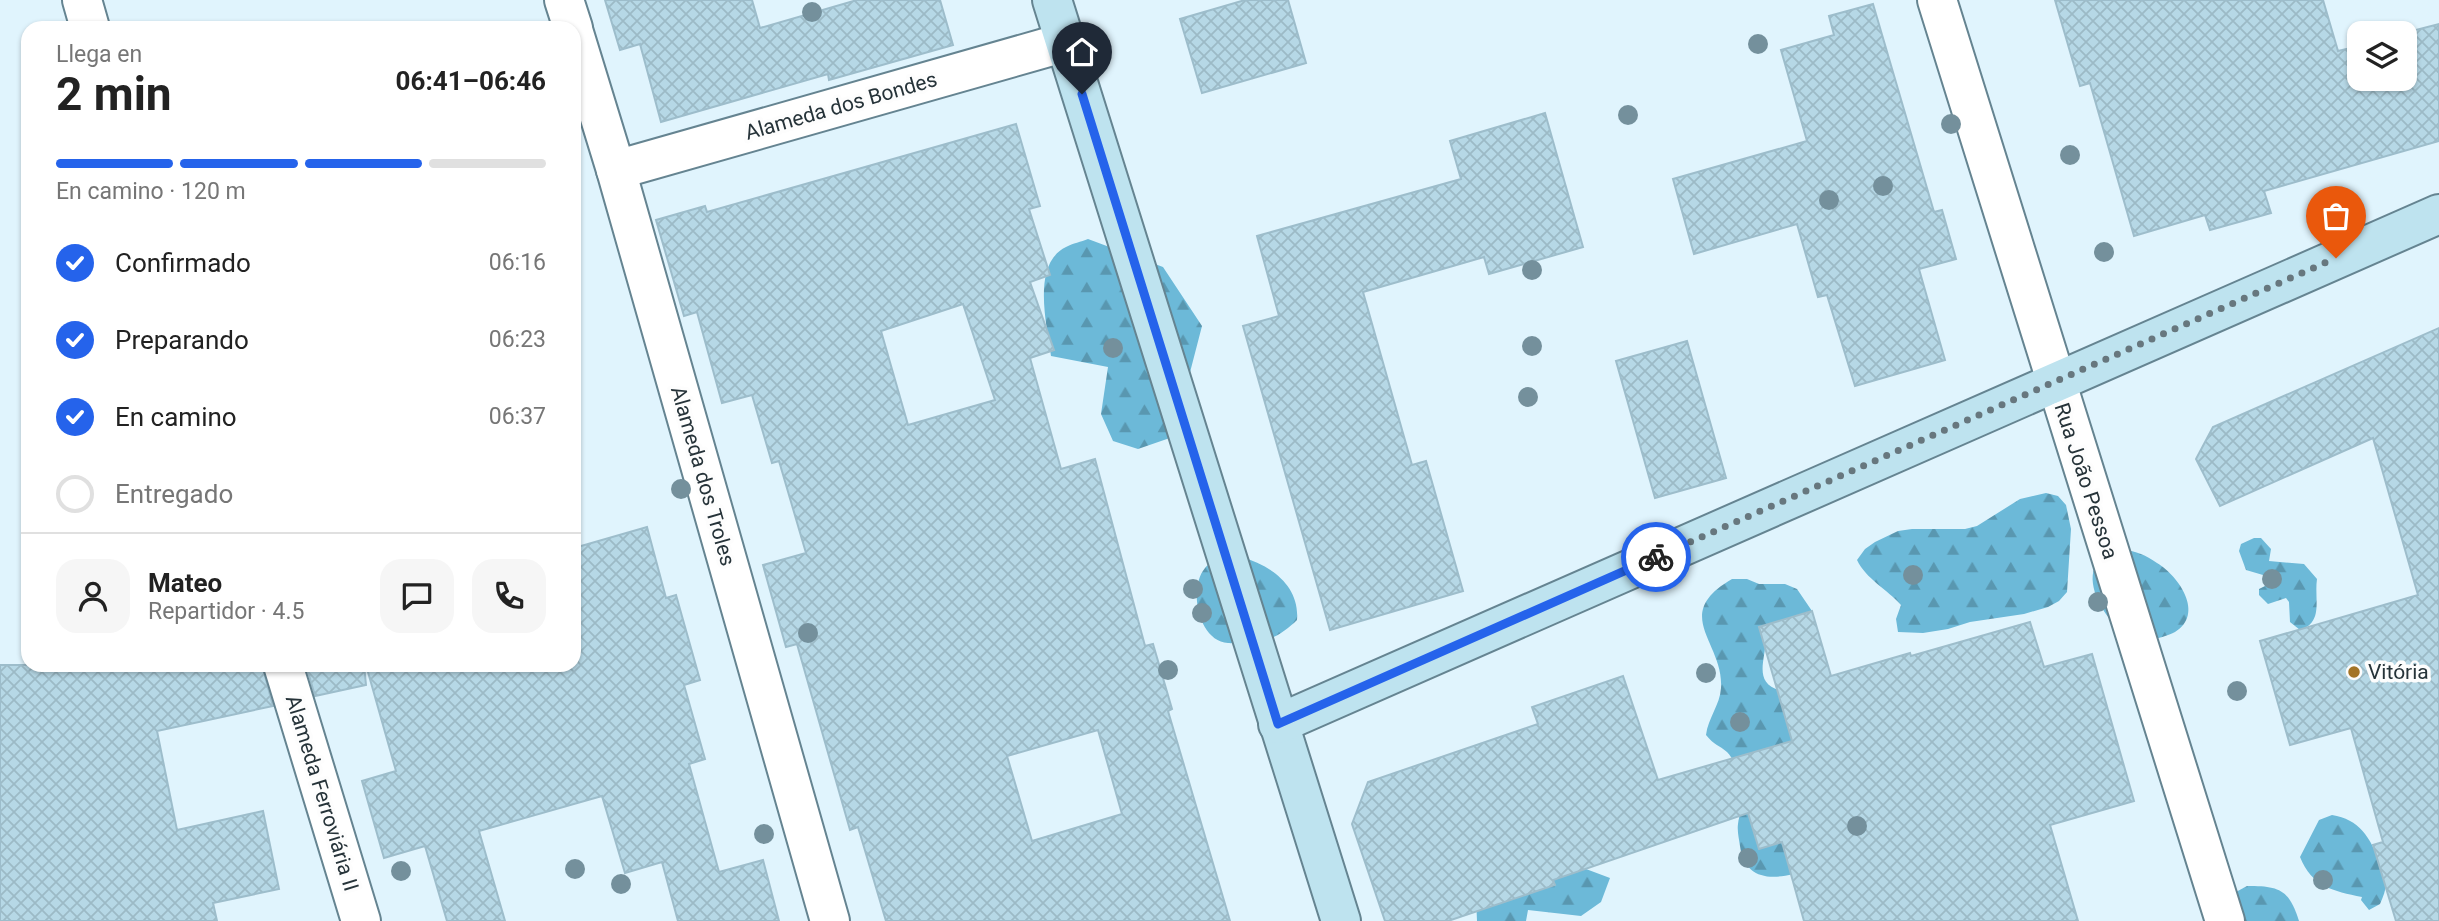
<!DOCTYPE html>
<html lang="es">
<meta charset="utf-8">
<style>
:root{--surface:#fff;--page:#f6f6f6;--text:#222;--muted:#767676;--line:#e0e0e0;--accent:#2563eb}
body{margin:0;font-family:Roboto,sans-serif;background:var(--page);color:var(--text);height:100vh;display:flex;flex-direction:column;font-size:26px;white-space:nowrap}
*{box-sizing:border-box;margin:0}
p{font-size:23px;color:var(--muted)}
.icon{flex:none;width:38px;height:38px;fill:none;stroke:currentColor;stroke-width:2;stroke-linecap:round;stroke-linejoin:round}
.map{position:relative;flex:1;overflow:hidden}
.side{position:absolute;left:21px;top:21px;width:560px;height:651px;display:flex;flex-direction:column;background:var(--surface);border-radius:21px;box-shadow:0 2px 5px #0004}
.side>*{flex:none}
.fabs{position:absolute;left:2347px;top:21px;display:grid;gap:14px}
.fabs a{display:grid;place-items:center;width:70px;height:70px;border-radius:14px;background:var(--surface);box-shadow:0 2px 5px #0004;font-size:35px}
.pin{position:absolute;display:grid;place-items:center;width:60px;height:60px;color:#fff;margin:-72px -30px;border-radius:50% 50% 50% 0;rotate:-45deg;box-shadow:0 0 7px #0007}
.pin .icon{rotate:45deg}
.courier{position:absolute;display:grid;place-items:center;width:70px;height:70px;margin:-35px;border:5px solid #2563eb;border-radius:50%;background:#fff;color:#222;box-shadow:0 2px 9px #0007}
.overview em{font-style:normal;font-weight:700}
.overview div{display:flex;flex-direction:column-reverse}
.overview{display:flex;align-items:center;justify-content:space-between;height:119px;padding:0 35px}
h1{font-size:46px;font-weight:700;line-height:52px}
.bar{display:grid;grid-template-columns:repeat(4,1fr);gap:10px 7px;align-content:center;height:84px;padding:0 35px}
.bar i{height:9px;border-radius:5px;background:var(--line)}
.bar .current{background:var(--accent)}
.bar p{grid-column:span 4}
.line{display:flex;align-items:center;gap:18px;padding:0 35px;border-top:2px solid var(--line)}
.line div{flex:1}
.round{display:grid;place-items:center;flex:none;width:74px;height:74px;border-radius:21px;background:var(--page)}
ol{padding:0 35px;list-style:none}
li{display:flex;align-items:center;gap:21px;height:77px}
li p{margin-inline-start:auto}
li .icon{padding:7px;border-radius:50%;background:var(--accent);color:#fff;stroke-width:4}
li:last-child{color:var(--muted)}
li i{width:38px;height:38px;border:4px solid var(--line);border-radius:50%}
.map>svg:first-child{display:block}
.forest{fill:url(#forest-firs)}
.building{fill:url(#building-cross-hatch);stroke:#9dbdcb;stroke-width:2;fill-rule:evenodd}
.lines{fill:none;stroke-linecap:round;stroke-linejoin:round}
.street-casing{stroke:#658491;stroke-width:42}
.secondary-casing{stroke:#658491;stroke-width:42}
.street{stroke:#fff;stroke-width:38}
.secondary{stroke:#bee3ef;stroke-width:38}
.tree{fill:#74909c}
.done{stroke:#67777e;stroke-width:7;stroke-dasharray:0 12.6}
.route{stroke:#2563eb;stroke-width:9}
.poi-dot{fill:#a37427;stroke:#fdfdfd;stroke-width:2.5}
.labels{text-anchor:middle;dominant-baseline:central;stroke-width:7;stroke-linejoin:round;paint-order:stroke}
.street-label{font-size:21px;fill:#263339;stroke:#fdfdfd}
.poi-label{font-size:21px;fill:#263339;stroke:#fdfdfd;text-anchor:start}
</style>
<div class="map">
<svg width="2439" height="921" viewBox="0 0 2439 921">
<defs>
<pattern id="forest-firs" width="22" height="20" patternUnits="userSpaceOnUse" patternTransform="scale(1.75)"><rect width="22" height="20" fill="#6cb9d8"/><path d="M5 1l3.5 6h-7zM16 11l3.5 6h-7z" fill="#5997b0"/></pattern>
<pattern id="building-cross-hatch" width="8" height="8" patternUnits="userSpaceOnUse" patternTransform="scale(1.75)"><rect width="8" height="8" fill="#b6d8e6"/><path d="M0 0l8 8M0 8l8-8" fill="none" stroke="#9cbac6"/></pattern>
</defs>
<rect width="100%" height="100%" fill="#e0f4fd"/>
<g class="forest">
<path d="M 1088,239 L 1163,267 L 1202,326 L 1188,380 L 1190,431 L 1138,449 L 1113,441 L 1101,414 L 1108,367 L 1051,356 C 1047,325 1031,264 1066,247 C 1073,243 1081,242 1088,239 Z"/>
<path d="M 2046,493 L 2058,496 L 2066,505 L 2071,529 L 2067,592 L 2059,601 L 2048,607 L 2024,614 L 1970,622 L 1948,629 L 1923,633 L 1898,632 L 1896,619 L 1901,605 C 1887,589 1866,579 1857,560 L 1865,549 L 1875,542 L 1898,531 L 1912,529 L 1965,529 L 1977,526 L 2020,499 Z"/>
<path d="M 2254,538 L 2261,538 L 2271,549 L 2269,561 L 2304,564 L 2317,579 C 2314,599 2324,622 2300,630 L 2290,622 L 2289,602 L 2286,598 L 2268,604 L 2259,595 L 2259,589 L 2265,586 L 2267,579 L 2263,575 L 2246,570 L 2239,551 L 2241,544 Z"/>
<path d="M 2122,549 C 2135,551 2146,555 2157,563 C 2179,576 2205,614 2175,632 C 2168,636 2151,641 2144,639 C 2135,636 2117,627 2111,620 C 2098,606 2085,578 2098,561 C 2103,555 2115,552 2122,549 Z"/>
<path d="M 1241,557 C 1271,565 1300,586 1297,620 C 1289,628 1277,637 1266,640 C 1261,641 1255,639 1249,640 C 1243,640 1235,644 1228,643 C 1198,641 1188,588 1205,568 C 1213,558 1229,559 1241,557 Z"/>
<path d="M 1732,579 L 1747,579 L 1759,584 L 1785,584 L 1797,589 L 1812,611 L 1810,624 L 1766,639 C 1765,662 1753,683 1781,691 L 1792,741 L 1777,753 L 1793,874 C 1766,881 1744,876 1740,846 C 1739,839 1737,831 1738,824 C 1739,813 1747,798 1744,787 C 1740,776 1735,760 1727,752 C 1719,745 1714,745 1706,735 C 1708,718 1720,705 1721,688 C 1724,642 1670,615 1732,579 Z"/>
<path d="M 2332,815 C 2359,819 2371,838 2379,862 C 2382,869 2386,876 2386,883 C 2386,890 2383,897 2380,904 L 2369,910 L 2361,900 L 2362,897 C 2333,891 2312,887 2300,857 L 2319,820 Z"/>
<path d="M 1586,869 L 1610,878 L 1601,902 L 1581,916 L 1528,910 L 1526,921 L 1477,921 L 1476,897 Z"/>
<path d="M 2247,886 C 2279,886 2289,889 2299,921 L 2231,921 L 2236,892 Z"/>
</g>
<g class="building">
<path d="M 605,0 L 752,0 L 760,28 L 857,0 L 940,0 L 953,45 L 829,80 L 828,74 L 661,122 L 640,44 L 620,50 Z"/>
<path d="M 1245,0 L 1288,0 L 1306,63 L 1202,93 L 1180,19 Z"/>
<path d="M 2055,0 L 2323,0 L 2338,51 L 2359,46 L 2359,79 L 2404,79 L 2404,33 L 2439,24 L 2439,141 L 2264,191 L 2271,213 L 2210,230 L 2205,215 L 2134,236 L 2090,83 L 2080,86 Z"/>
<path d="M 1873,4 L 1934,212 L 1942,210 L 1956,259 L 1919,269 L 1945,360 L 1855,386 L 1827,295 L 1818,297 L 1797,224 L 1694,254 L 1673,179 L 1807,141 L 1781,50 L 1834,35 L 1829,16 Z"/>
<path d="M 1545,113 L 1583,247 L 1489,274 L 1484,257 L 1363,292 L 1412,465 L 1426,461 L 1463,591 L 1330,630 L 1243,326 L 1279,316 L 1257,236 L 1461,179 L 1450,141 Z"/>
<path d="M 1016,124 L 1040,206 L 1029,209 L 1050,275 L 1030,282 L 1054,350 L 1030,358 L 1061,469 L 1095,459 L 1145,646 L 1153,644 L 1172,709 L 1168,711 L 1230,921 L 886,921 L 858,827 L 850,830 L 797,644 L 786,647 L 763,565 L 806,553 L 779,461 L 772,463 L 752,395 L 722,403 L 697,312 L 684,316 L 656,220 L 705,206 L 707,212 ZM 963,304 L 995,400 L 908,425 L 881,331 ZM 1098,730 L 1122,814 L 1032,841 L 1007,756 Z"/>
<path d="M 2439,328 L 2439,921 L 2396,921 L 2373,845 L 2383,842 L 2351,728 L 2290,745 L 2260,641 L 2418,595 L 2373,438 L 2220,506 L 2196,459 L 2213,427 Z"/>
<path d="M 1687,341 L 1726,478 L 1655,498 L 1616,361 Z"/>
<path d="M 647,527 L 666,598 L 676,595 L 700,680 L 684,685 L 705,759 L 689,764 L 719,872 L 763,860 L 779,921 L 678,921 L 662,862 L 625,873 L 602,796 L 479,831 L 505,921 L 447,921 L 425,846 L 384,858 L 362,781 L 396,771 L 366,665 L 574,665 L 574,548 Z"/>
<path d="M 1812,611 L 1831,676 L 1910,653 L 1911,656 L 2030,622 L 2044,667 L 2092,654 L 2134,801 L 2050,825 L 2078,921 L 1804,921 L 1782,842 L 1759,849 L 1748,813 L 1553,880 L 1555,885 L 1448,921 L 1385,921 L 1352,824 L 1368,782 L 1538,724 L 1532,707 L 1623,676 L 1658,780 L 1792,741 L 1759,627 Z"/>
<path d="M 0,665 L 262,665 L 273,706 L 157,731 L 177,830 L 263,811 L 279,889 L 213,903 L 217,921 L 0,921 Z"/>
<path d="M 306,665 L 364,665 L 366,685 L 315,696 Z"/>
</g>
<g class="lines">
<g class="street-casing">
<g id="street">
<path d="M 82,0 L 90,28"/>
<path d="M 564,0 L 573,28"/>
<path d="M 1937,0 L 2225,921"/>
<path d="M 574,33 L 616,170 L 830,921"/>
<path d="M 616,170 L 1066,42"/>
<path d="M 283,665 L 361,921"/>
</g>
</g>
<g class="secondary-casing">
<g id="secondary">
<path d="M 1052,0 L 1341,921"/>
<path d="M 1278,724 L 2439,214"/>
</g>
</g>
<use href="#street" class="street"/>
<use href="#secondary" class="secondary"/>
</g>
<g class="tree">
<circle cx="812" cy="12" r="10"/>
<circle cx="1758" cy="44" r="10"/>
<circle cx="1628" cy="115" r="10"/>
<circle cx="1951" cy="124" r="10"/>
<circle cx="2070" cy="155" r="10"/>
<circle cx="1883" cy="186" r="10"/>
<circle cx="1829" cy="200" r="10"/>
<circle cx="2104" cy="252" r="10"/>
<circle cx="1532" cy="270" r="10"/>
<circle cx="1532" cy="346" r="10"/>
<circle cx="1113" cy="348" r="10"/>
<circle cx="1528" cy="397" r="10"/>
<circle cx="681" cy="489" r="10"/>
<circle cx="1913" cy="575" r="10"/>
<circle cx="2272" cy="579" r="10"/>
<circle cx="1193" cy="589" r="10"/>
<circle cx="2098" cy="602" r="10"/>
<circle cx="1202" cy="613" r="10"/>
<circle cx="808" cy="633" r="10"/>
<circle cx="1168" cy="670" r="10"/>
<circle cx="1706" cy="673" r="10"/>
<circle cx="2237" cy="691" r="10"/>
<circle cx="1740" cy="722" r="10"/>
<circle cx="1857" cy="826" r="10"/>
<circle cx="764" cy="834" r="10"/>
<circle cx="1748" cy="858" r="10"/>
<circle cx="575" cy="869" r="10"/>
<circle cx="401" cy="871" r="10"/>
<circle cx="2323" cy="880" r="10"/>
<circle cx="621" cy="884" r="10"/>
</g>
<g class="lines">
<path class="done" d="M 1656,557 L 2336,258"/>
<path class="route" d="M 1082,94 L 1278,724 L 1656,557"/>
</g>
<circle class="poi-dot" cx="2354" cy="672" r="7"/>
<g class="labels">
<g class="street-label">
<text transform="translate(841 106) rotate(-16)">Alameda dos Bondes</text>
<text transform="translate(703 476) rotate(74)">Alameda dos Troles</text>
<text transform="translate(2086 481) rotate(72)">Rua João Pessoa</text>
<text transform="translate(322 793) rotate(73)">Alameda Ferroviária II</text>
</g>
<g class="poi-label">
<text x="2368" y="672">Vitória</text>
</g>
</g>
</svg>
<div class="fabs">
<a><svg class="icon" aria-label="layers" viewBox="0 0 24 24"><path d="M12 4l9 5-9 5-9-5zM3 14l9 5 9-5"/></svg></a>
</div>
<div class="pin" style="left:2336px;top:258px;background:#ea580c"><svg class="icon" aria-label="bag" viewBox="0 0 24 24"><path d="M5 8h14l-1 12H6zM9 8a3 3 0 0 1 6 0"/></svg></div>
<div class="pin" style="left:1082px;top:94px;background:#1f2937"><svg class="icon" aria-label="home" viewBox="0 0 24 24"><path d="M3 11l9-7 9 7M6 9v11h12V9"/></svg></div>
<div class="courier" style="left:1656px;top:557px"><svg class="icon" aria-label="bike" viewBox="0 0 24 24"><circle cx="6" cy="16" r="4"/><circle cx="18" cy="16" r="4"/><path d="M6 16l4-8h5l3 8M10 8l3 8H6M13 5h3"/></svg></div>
<section class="side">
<div class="overview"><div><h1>2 min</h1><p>Llega en</p></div><em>06:41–06:46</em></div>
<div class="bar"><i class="current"></i><i class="current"></i><i class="current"></i><i></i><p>En camino · 120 m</p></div>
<ol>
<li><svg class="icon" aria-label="check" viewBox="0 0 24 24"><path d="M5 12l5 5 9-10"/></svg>Confirmado<p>06:16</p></li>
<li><svg class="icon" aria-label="check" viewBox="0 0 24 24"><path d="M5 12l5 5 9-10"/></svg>Preparando<p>06:23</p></li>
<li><svg class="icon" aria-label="check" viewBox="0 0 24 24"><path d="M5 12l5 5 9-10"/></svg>En camino<p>06:37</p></li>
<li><i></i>Entregado</li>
</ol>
<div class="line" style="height:126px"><a class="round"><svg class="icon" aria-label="person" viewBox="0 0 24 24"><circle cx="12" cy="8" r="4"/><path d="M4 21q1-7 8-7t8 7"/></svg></a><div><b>Mateo</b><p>Repartidor · 4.5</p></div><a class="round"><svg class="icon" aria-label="chat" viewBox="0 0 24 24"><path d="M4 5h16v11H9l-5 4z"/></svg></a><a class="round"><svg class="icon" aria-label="phone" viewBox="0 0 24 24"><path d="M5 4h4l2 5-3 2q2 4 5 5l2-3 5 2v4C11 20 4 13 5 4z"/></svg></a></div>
</section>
</div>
